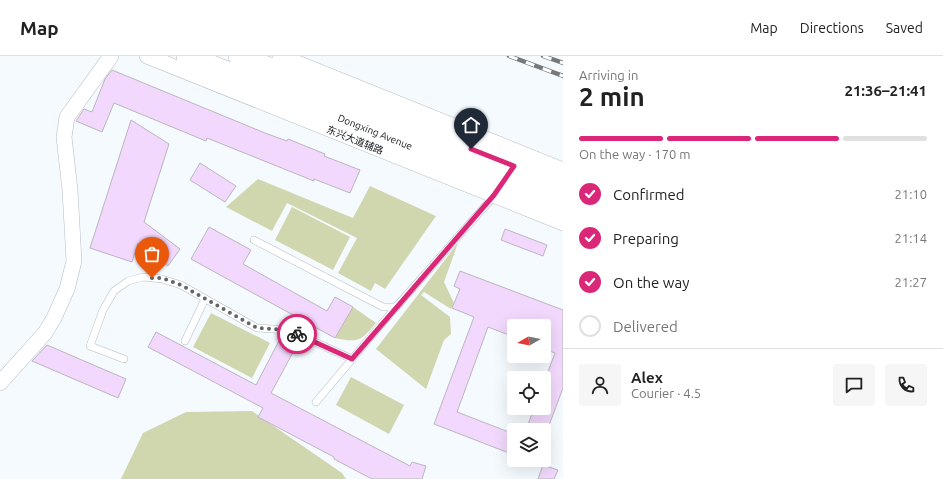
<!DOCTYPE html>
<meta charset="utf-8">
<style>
:root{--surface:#fff;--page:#f6f6f6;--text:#222;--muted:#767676;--line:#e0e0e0;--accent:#db2777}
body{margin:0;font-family:Ubuntu,"Noto Sans SC",sans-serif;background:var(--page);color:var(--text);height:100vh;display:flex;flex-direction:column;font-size:15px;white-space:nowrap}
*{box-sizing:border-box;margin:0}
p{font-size:13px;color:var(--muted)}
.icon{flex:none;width:22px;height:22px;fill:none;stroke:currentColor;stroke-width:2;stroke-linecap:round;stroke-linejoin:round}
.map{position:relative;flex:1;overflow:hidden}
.details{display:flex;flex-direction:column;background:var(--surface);width:380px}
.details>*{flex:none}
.needle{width:26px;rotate:261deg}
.buttons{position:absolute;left:507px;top:263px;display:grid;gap:8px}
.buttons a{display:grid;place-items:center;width:44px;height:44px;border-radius:4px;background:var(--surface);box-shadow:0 4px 16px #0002;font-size:20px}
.pin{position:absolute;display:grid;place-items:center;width:34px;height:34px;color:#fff;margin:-41px -17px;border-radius:50% 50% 50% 0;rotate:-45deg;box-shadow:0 0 4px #0007}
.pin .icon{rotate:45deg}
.courier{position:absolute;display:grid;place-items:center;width:40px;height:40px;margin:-20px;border:3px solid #db2777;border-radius:50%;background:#fff;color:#222;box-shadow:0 1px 5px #0007}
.overview em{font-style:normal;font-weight:700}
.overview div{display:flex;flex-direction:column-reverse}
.overview{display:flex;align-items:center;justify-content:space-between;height:68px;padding:0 16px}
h1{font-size:26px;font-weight:700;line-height:30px}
.bar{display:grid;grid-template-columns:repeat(4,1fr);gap:6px 4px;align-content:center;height:48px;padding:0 16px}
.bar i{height:5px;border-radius:3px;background:var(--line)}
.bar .selected{background:var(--accent)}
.bar p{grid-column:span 4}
.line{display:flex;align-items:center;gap:10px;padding:0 16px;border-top:1px solid var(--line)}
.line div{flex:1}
.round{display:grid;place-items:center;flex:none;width:42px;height:42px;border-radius:4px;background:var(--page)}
ol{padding:0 16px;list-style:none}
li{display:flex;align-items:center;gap:12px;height:44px}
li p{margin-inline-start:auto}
li .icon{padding:4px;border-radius:50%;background:var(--accent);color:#fff;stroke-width:4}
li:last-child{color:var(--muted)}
li i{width:22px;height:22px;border:2px solid var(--line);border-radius:50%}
header{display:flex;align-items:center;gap:24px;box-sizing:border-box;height:56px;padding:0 20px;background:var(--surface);border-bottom:1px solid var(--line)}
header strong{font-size:19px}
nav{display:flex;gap:22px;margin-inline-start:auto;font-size:14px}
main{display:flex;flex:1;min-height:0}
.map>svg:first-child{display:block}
.green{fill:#d0d7af}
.building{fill:#f1d8fc;stroke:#bcb6be}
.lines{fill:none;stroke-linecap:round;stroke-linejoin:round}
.lane-casing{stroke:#b5bdc3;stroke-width:8}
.street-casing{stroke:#b5bdc3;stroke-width:16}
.secondary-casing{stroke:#b5bdc3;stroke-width:22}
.lane{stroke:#fff;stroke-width:7}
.street{stroke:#fff;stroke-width:15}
.secondary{stroke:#fff;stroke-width:21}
.rail-casing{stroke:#75797c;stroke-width:4.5}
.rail{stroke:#fff;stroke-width:3;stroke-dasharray:9;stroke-linecap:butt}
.done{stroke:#636669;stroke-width:4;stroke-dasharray:0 7.2}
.route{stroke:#db2777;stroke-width:5}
.labels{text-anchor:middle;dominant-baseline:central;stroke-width:4;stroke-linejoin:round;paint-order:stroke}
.street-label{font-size:10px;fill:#141619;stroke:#fff}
</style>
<header>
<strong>Map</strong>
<nav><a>Map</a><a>Directions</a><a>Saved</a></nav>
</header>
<main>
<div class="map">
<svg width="563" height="423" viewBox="0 0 563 423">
<rect width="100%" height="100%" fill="#f5fafe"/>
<g class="green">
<path d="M 258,123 L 353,162 L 370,130 L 436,160 L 385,233 L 375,227 L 371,235 L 338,217 L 357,182 L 287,147 L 272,175 L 226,151 Z"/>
<path d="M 292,151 L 350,181 L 333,214 L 275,184 Z"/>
<path d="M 458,187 L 444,226 L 454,247 L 451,253 L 424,236 L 421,239 L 450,261 L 451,278 L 444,284 L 426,333 L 376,293 Z"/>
<path d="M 353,251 L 376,267 C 361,285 358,287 335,282 Z"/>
<path d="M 211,257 L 270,287 L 252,322 L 193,291 Z"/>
<path d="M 351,321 L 404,349 L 389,378 L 336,349 Z"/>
<path d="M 252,355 L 342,417 L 346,423 L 121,423 L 143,377 L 186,356 Z"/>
</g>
<g class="building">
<path d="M 112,14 L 265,77 L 287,85 L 288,83 L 325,98 L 324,100 L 360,114 L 350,137 L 314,123 L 314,125 L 207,82 L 206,85 L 114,47 L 102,76 L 76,65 L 84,53 L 92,56 L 105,23 Z"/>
<path d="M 131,64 L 169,88 L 144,166 L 180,193 L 168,210 L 138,187 L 132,206 L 90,192 Z"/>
<path d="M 200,107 L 236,130 L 225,146 L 190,124 Z"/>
<path d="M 209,171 L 251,194 L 243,208 L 327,255 L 335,241 L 353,251 L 335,282 L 191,203 Z"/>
<path d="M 505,173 L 547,189 L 543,200 L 501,184 Z"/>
<path d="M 460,215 L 563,254 L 563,332 L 545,380 L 544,374 L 526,374 L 534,352 L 544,352 L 544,326 L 555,297 L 544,293 L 544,270 L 514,270 L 514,281 L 488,271 L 457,356 L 514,378 L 514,399 L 434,368 L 474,261 L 452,252 L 460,233 L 454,230 Z"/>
<path d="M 156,276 L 256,329 L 282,279 L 298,287 L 271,337 L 410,410 L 412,406 L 426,410 L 422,423 L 372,423 L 334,403 L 334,401 L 258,361 L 263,352 L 148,291 Z"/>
<path d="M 47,289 L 126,323 L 118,342 L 32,305 Z"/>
<path d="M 543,409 L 558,414 L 554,423 L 538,423 Z"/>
</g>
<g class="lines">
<g class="lane-casing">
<g id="lane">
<path d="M 254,184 L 383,251 L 396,251"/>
<path d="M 185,285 L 205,243"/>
<path d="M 124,303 L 90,290 L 103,254 L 114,235 L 128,225 L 143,221 L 162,223 L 181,229 L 257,272 L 288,274 L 352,303"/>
<path d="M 316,346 L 396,251 L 495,139"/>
</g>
</g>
<g class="street-casing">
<g id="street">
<path d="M 147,0 L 563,167"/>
<path d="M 280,0 L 563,114"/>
<path d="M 0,327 L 45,277 L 54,262 L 67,233 L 74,205 L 70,134 L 64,81 L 67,61 L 111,0"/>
</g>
</g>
<g class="secondary-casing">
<g id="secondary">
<path id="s1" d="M 187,0 L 563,151"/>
<path d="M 239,0 L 563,130"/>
</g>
</g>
<use href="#lane" class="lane"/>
<use href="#street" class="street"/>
<use href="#secondary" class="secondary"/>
<g class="rail-casing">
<g id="rail">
<path d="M 509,0 L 563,20"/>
<path d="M 543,0 L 563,7"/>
</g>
</g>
<use href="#rail" class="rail"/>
</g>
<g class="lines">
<path class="done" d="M 152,222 L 162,222 L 181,229 L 257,272 L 288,274 L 297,278"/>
<path class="route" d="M 297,278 L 352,303 L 494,139 L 514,110 L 471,93"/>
</g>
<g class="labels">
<g class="street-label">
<text stroke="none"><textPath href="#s1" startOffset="203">Dongxing Avenue</textPath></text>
<text transform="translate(355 84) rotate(22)">东兴大道辅路</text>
</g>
</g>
</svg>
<div class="buttons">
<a><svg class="needle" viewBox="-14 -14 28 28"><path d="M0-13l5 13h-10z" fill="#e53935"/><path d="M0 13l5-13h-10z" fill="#767676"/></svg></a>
<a><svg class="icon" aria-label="locate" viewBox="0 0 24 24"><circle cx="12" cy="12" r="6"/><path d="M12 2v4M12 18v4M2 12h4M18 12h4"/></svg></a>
<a><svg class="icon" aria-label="layers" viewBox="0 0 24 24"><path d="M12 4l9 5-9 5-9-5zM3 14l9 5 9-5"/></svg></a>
</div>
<div class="pin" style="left:152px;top:222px;background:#ea580c"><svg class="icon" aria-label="bag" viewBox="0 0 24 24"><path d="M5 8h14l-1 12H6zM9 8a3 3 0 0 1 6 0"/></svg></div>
<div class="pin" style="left:471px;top:93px;background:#1f2937"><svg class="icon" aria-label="home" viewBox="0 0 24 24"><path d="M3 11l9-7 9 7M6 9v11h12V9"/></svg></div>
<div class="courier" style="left:297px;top:278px"><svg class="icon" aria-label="bike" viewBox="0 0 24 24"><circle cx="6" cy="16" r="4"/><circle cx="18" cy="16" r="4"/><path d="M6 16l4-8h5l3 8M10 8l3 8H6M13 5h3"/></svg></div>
</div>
<section class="details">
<div class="overview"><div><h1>2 min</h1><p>Arriving in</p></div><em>21:36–21:41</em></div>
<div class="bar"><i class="selected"></i><i class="selected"></i><i class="selected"></i><i></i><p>On the way · 170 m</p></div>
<ol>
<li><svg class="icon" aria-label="check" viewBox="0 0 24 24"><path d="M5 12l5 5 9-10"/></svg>Confirmed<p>21:10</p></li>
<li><svg class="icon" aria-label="check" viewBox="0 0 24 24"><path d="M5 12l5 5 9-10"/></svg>Preparing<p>21:14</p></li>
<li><svg class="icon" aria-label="check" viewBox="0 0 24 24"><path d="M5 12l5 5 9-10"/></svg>On the way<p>21:27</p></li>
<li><i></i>Delivered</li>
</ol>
<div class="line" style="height:72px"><a class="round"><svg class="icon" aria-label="person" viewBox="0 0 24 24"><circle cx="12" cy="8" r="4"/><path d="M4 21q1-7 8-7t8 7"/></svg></a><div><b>Alex</b><p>Courier · 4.5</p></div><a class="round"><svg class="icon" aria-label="chat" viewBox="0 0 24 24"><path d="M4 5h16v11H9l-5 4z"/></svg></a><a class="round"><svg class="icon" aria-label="phone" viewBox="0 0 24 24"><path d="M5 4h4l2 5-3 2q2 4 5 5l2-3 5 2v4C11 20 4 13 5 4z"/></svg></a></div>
</section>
</main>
